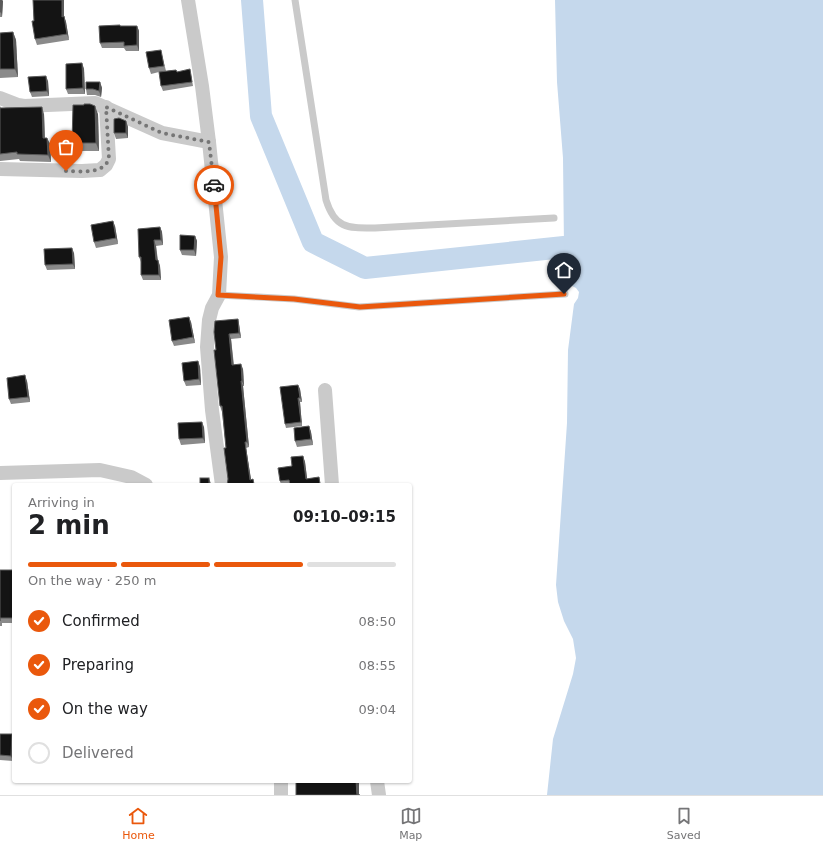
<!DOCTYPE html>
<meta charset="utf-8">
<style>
:root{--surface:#fff;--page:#f6f6f6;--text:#202124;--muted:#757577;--line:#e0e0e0;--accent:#ea580c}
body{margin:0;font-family:"DejaVu Sans",sans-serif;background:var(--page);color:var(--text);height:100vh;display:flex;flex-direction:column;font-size:15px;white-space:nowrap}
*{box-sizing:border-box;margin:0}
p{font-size:13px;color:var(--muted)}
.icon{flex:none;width:22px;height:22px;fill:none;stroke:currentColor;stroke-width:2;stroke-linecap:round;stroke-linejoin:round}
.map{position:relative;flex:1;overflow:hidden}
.details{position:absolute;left:12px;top:483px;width:400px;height:300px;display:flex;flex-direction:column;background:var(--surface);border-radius:4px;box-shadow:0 1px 3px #0004}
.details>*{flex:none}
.pin{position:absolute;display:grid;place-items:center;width:34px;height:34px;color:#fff;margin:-41px -17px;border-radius:50% 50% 50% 0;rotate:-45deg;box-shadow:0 0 4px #0007}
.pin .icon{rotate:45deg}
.courier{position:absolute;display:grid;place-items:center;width:40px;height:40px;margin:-20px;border:3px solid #ea580c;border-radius:50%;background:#fff;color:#222;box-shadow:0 1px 5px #0007}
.head em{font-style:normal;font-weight:800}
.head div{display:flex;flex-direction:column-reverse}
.head{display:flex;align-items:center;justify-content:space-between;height:68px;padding:0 16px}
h1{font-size:26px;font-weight:800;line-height:30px}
.bar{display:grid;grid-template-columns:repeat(4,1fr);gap:6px 4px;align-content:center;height:48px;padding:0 16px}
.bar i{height:5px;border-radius:3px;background:var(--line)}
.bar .selected{background:var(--accent)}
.bar p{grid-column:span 4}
ol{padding:0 16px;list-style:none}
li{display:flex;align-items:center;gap:12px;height:44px}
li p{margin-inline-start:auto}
li .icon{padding:4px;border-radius:50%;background:var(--accent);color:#fff;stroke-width:4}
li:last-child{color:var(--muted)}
li i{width:22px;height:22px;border:2px solid var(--line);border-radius:50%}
.tab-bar{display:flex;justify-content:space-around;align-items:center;height:56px;border-top:1px solid var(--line);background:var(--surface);font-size:11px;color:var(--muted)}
.tab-bar a{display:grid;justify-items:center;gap:2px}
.tab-bar .selected{color:var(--accent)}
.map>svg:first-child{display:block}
.water{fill:#c5d8ec}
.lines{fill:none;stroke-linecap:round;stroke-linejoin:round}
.river{stroke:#c5d8ec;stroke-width:22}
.lane{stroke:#cacaca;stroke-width:7}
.street{stroke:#cacaca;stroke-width:14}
.wall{fill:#8a8a8a}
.shaded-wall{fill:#5a5a5a}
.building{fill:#141414;stroke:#5a5a5a}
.done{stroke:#767676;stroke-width:4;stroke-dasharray:0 7.2}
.route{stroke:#ea580c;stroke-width:5}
</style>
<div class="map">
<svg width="823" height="795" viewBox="0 0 823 795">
<rect width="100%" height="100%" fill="#fff"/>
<path class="water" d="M 555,0 L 823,0 L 823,795 L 547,795 L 553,739 L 573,674 L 576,658 L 573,639 L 564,621 L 558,602 L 556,585 L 567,423 L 568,350 L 574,304 L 578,298 L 579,292 L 576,288 L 570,285 L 565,263 L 564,247 L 563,158 L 557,82 Z"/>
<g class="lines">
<path class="river" d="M 252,0 L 261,116 L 313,242 L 365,268 L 564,247"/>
<g class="lane">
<path d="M 295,0 L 326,200 C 335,229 348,228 375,228 L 554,218"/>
<path d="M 219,295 L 294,299 L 359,307 L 565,294"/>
</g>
<g class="street">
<path d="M 188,0 L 202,86 L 209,142 L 221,257 L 219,295 L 212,308 L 209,320 L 207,347 L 212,410 L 222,485"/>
<path d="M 0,98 L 18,105 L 24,106 L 95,103 L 162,133 L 209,142"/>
<path d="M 0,169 L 82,171 L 100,170 L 106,165 L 109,159 L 106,107"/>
<path d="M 325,390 L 332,485"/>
<path d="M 0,473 L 100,470 L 131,477 L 146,485"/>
<path d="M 281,781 L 281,795"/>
<path d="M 377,781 L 379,795"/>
</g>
</g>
<g class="wall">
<path d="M 0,0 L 2,0 L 3,1 L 2,17 L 0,17 Z"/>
<path d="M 33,0 L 64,0 L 64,16 L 66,22 L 69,40 L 37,45 L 35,39 Z"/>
<path d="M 120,25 L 120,26 L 137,26 L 139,31 L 139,51 L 126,51 L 124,48 L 102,48 L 100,43 Z"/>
<path d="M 13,32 L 16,40 L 18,77 L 0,78 L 0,33 Z"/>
<path d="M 162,55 L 166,71 L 176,70 L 177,72 L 191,74 L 193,86 L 163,91 L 161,86 L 159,72 L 151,74 L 149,68 Z"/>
<path d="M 82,63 L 84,69 L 85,94 L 68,94 L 66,89 Z"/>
<path d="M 48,81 L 49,96 L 32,97 L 30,92 Z"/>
<path d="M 100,82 L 102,88 L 101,97 L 95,95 L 87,95 L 86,89 Z"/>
<path d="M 0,106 L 1,108 L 44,114 L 45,138 L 47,138 L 50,144 L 51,162 L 20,161 L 19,159 L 0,161 Z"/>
<path d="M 98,114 L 99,151 L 75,151 L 72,143 Z"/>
<path d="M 126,121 L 128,127 L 128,138 L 116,139 L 114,133 Z"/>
<path d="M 115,226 L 118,244 L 96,248 L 94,242 Z"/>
<path d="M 160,227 L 162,232 L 163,245 L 156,246 L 158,260 L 160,266 L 161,280 L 143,280 L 141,275 L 141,262 L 139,257 Z"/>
<path d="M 195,236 L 197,241 L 196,256 L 182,255 L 180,250 Z"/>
<path d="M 74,253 L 75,269 L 47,270 L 45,265 Z"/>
<path d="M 238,319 L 239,324 L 241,338 L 231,339 L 234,365 L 243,369 L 244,386 L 243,386 L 249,447 L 246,448 L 251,480 L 253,479 L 255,485 L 227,485 L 228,479 L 226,448 L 222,412 L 220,406 L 216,350 Z"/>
<path d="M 191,322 L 195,343 L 174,346 L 172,341 Z"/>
<path d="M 198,361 L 200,367 L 201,385 L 186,386 L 184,381 Z"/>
<path d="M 27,381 L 30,402 L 11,404 L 9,399 Z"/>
<path d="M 298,385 L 300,389 L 302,402 L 300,402 L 302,426 L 286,428 L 285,424 Z"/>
<path d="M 309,426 L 311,432 L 313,445 L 297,447 L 295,441 Z"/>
<path d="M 204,427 L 205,443 L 181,445 L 179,439 Z"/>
<path d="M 303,456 L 305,462 L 307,479 L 319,477 L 321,485 L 281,485 L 280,481 L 292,466 Z"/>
<path d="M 0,570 L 14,570 L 14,623 L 2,623 L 2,626 L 0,626 Z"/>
<path d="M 0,734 L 12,734 L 14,740 L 13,761 L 0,760 Z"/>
</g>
<g class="shaded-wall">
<path d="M 1,0 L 2,0 L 3,1 L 2,17 L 1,12 Z"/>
<path d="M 62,0 L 64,0 L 64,22 L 62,17 Z"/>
<path d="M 64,16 L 66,22 L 69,40 L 67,34 Z"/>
<path d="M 137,26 L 139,31 L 139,51 L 137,45 Z"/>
<path d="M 13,32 L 16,40 L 18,77 L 15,69 Z"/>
<path d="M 82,63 L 84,69 L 85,94 L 83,88 Z"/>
<path d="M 46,76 L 48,81 L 49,96 L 47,91 Z"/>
<path d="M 100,82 L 102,88 L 101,97 L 99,91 Z"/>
<path d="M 95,106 L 98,114 L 99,151 L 96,143 Z"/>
<path d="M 42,107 L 44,114 L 45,145 L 43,138 Z"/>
<path d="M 126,121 L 128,127 L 128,138 L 126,133 Z"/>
<path d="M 47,138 L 50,144 L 51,162 L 48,155 Z"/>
<path d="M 113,221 L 115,226 L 118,244 L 116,238 Z"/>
<path d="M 160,227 L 162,232 L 163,245 L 161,240 Z"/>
<path d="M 195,236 L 197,241 L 196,256 L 194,250 Z"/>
<path d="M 154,240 L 156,246 L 158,266 L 156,260 Z"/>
<path d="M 72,248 L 74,253 L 75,269 L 73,264 Z"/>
<path d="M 158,260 L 160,266 L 161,280 L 159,275 Z"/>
<path d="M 189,317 L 191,322 L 195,343 L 193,337 Z"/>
<path d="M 238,319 L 239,324 L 241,338 L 239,333 Z"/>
<path d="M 229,334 L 231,339 L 234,370 L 232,365 Z"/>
<path d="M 198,361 L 200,367 L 201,385 L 199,379 Z"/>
<path d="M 241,364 L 243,369 L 244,386 L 242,381 Z"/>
<path d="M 25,375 L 27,381 L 30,402 L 28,397 Z"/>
<path d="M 241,381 L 243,386 L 249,447 L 247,442 Z"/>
<path d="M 298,385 L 300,389 L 302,402 L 300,398 Z"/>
<path d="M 298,398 L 300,402 L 302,426 L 301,422 Z"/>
<path d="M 202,422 L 204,427 L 205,443 L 203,438 Z"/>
<path d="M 309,426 L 311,432 L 313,445 L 311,439 Z"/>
<path d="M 245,442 L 246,448 L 252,485 L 250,480 Z"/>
<path d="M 303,456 L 305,462 L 308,485 L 306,479 Z"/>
<path d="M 209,478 L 211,484 L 211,485 L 209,485 Z"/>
<path d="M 12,734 L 14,740 L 13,761 L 11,756 Z"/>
<path d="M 356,781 L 359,781 L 359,795 L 357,795 Z"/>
</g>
<g class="building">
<rect x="0" y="0" width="1" height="12"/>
<path d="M 33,0 L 62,0 L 62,17 L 64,16 L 67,34 L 35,39 L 32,21 L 34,21 Z"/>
<path d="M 120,25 L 120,26 L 137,26 L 137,45 L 124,46 L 124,42 L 100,43 L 99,26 Z"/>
<path d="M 13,32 L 15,69 L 0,69 L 0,33 Z"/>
<path d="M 161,50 L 164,66 L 149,68 L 146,52 Z"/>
<path d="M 82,63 L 83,88 L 66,89 L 66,64 Z"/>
<path d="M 190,69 L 192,82 L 161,86 L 159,72 L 176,70 L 177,72 Z"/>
<path d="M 46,76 L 47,91 L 30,92 L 28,77 Z"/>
<path d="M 86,82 L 100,82 L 99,91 L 93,89 L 86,89 Z"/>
<path d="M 84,104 L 90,104 L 95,106 L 96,143 L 72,143 L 73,105 L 84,105 Z"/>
<path d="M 42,107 L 43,138 L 47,138 L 48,155 L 17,154 L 17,152 L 0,154 L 0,108 Z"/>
<path d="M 119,118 L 126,121 L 126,133 L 114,133 L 114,119 Z"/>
<path d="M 113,221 L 116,238 L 94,242 L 91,225 Z"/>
<path d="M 160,227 L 161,240 L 154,240 L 156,260 L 158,260 L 159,275 L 141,275 L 141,257 L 139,257 L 138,229 Z"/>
<path d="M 180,235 L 195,236 L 194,250 L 180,250 Z"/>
<path d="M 72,248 L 73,264 L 45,265 L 44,249 Z"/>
<path d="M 189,317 L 193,337 L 172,341 L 169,320 Z"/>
<path d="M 238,319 L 239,333 L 229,334 L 232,365 L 241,364 L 242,381 L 241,381 L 247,442 L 245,442 L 250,480 L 253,479 L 254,485 L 227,485 L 228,479 L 224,448 L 226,448 L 222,406 L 220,406 L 214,350 L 216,350 L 214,332 L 215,321 Z"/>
<path d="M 198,361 L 199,379 L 184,381 L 182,363 Z"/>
<path d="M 25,375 L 28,397 L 9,399 L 7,378 Z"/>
<path d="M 298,385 L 300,398 L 298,398 L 301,422 L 285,424 L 280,387 Z"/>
<path d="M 202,422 L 203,438 L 179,439 L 178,423 Z"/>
<path d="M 309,426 L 311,439 L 295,441 L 294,428 Z"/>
<path d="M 303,456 L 306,479 L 319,477 L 320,485 L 290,485 L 289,480 L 280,481 L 278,468 L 292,466 L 291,457 Z"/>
<rect x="200" y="478" width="9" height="7"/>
<path d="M 0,570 L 14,570 L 14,618 L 0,618 L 0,621 Z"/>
<path d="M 0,734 L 12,734 L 11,756 L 0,755 Z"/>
<path d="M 296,781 L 356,781 L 357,795 L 360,795 L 296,795 Z"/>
</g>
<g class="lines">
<path class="done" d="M 66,171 C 81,171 102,175 109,159 L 106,107 L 162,133 L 209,142 L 214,185"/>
<path class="route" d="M 214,185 L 221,257 L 218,295 L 294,299 L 360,307 L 564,294"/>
</g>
</svg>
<div class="pin" style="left:66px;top:171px;background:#ea580c"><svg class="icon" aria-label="bag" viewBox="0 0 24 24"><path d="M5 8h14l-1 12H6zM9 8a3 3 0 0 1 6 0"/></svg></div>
<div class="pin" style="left:564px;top:294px;background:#1f2937"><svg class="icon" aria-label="home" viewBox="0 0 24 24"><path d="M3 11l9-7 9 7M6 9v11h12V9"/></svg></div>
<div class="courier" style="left:214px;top:185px"><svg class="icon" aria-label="car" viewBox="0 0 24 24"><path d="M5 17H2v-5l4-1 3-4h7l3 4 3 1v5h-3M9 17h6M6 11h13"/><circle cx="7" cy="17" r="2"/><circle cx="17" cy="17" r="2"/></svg></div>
<section class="details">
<div class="head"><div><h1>2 min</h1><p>Arriving in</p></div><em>09:10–09:15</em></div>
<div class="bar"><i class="selected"></i><i class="selected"></i><i class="selected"></i><i></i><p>On the way · 250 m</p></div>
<ol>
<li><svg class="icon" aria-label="check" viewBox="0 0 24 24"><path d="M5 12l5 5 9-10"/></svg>Confirmed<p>08:50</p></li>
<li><svg class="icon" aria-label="check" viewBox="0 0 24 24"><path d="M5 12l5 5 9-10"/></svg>Preparing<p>08:55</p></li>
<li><svg class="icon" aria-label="check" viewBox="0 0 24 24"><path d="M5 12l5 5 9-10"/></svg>On the way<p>09:04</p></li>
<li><i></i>Delivered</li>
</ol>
</section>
</div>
<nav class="tab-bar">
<a class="selected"><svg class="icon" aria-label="home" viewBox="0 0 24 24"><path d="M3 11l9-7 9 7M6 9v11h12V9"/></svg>Home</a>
<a><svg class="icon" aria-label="map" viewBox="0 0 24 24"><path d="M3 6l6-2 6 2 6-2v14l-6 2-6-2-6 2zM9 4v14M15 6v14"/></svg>Map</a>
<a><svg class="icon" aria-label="saved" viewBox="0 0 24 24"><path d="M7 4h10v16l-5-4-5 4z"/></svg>Saved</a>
</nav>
